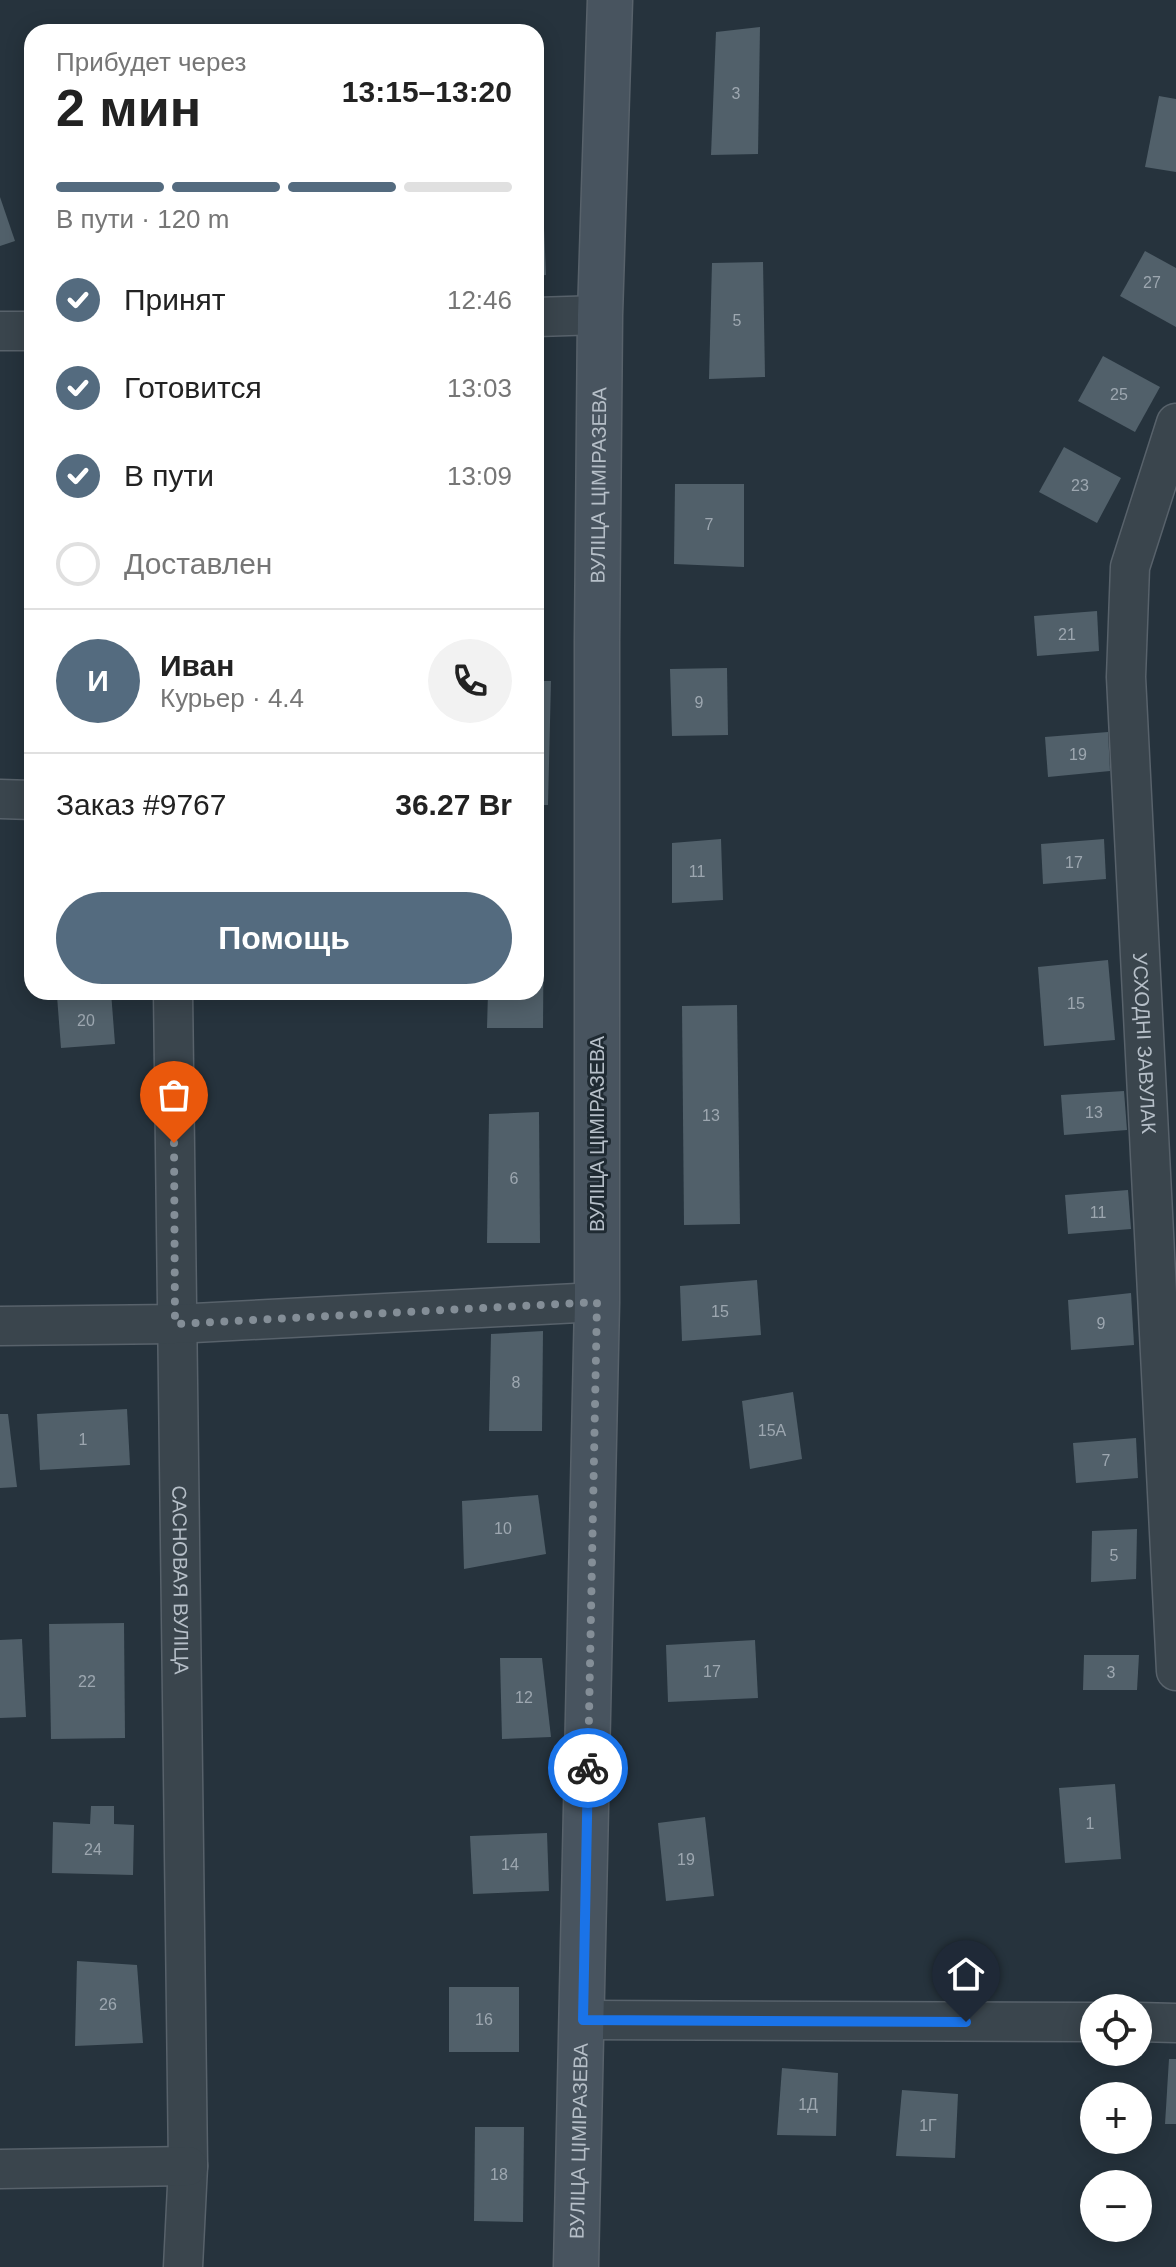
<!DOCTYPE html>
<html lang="ru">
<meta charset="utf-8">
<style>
:root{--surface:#fff;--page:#f2f2f2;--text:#222;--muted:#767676;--line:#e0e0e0;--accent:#546b7f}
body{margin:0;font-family:Arial,sans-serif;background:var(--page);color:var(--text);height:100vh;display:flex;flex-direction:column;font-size:30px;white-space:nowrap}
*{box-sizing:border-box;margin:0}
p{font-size:26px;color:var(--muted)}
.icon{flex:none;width:44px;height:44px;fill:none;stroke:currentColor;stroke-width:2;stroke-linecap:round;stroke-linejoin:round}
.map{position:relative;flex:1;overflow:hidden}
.panel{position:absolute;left:24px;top:24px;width:520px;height:976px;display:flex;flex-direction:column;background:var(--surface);border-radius:24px;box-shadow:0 4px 20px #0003}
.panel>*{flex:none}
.fabs{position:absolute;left:1080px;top:1994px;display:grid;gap:16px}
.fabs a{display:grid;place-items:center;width:72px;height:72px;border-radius:50%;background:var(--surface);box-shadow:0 4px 20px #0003;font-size:40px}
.pin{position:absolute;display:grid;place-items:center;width:68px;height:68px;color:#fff;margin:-82px -34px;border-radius:50% 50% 50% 0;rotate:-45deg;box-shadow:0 0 8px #0007}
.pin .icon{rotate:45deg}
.courier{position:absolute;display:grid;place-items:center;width:80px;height:80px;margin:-40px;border:6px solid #1a73e8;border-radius:50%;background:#fff;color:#222;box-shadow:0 2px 10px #0007}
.head em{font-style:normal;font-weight:700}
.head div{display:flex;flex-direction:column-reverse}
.head{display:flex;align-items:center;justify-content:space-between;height:136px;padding:0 32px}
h1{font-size:52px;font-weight:700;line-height:60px}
.bar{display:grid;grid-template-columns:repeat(4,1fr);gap:12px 8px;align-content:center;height:96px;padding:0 32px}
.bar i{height:10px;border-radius:6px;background:var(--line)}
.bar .selected{background:var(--accent)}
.bar p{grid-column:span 4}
.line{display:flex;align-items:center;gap:20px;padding:0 32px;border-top:2px solid var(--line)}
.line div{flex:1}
.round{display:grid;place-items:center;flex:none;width:84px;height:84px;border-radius:42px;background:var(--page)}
ol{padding:0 32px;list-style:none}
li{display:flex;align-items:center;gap:24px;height:88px}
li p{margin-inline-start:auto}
li .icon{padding:8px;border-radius:50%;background:var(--accent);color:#fff;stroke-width:4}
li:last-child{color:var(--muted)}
li i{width:44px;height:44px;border:4px solid var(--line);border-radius:50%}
.button{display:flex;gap:16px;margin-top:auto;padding:16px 32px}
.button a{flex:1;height:92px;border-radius:48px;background:var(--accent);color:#fff;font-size:32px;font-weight:700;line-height:92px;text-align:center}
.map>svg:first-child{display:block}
.building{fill:#51606a}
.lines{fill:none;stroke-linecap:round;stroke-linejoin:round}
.street-casing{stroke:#58626b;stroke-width:41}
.secondary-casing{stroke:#58626b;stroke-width:47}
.street{stroke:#3a454d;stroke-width:38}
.secondary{stroke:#48545f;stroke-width:44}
.done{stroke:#848e97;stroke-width:8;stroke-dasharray:0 14.4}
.route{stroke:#1a73e8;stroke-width:10}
.labels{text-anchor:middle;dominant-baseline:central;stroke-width:6;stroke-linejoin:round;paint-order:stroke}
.number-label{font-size:16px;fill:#9da7b0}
.street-label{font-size:20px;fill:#b6bfc8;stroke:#1f2a32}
</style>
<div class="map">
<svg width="1176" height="2267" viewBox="0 0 1176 2267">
<rect width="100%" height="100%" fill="#26333d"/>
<g class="building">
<path d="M 760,27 L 758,154 L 711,155 L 716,32 Z"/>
<path d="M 1159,96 L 1176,99 L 1176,172 L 1145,167 Z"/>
<path d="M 0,197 L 15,241 L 0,246 Z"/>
<path d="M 536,204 L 543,204 L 546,275 L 536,276 Z"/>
<path d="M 1145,251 L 1176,268 L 1176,327 L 1120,296 Z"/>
<path d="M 763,262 L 765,377 L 709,379 L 712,263 Z"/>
<path d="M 1103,356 L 1160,387 L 1135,432 L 1078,401 Z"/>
<path d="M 1064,447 L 1121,478 L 1097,523 L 1039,492 Z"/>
<path d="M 675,484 L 744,484 L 744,567 L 674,564 Z"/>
<path d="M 536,490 L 539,490 L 542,584 L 536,584 Z"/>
<path d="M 1097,611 L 1099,651 L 1037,656 L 1034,616 Z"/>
<path d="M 727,668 L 728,735 L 672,736 L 670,669 Z"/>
<path d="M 536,681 L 551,681 L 548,805 L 536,805 Z"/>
<path d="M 1108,732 L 1110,771 L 1048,777 L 1045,737 Z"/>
<path d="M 721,839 L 723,900 L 672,903 L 672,843 Z"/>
<path d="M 1104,839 L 1106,879 L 1043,884 L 1041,844 Z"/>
<path d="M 536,897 L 544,897 L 543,1028 L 487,1028 L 488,992 L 536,992 Z"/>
<path d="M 1108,960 L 1115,1040 L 1044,1046 L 1038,967 Z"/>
<path d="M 111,992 L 115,1044 L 61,1048 L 57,996 Z"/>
<path d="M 737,1005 L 740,1224 L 684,1225 L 682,1006 Z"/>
<path d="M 1124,1091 L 1127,1130 L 1064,1135 L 1061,1095 Z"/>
<path d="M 539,1112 L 540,1243 L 487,1243 L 489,1114 Z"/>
<path d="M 1128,1190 L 1131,1229 L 1068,1234 L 1065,1195 Z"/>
<path d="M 757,1280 L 761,1335 L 682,1341 L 680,1286 Z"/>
<path d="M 1131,1293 L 1134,1345 L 1071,1350 L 1068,1300 Z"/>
<path d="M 543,1331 L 542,1431 L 489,1431 L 491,1334 Z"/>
<path d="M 793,1392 L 802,1459 L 750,1469 L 742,1401 Z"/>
<path d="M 127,1409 L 130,1465 L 40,1470 L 37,1414 Z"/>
<path d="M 0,1414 L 8,1414 L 17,1487 L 0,1488 Z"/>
<path d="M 1136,1438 L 1138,1478 L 1076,1483 L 1073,1443 Z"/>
<path d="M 538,1495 L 546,1554 L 464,1569 L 462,1501 Z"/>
<path d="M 1137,1529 L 1136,1579 L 1091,1582 L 1092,1531 Z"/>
<path d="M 124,1623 L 125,1738 L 51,1739 L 49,1624 Z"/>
<path d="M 22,1639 L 26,1717 L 0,1718 L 0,1640 Z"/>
<path d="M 755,1640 L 758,1698 L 668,1702 L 666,1645 Z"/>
<path d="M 1084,1655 L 1139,1655 L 1137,1690 L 1083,1690 Z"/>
<path d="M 500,1658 L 542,1658 L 551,1737 L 502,1739 Z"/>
<path d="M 1115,1784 L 1121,1859 L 1065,1863 L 1059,1788 Z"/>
<path d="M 91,1806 L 114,1806 L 114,1824 L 134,1825 L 133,1875 L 52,1873 L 53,1822 L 90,1824 Z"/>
<path d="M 705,1817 L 714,1896 L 666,1901 L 658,1823 Z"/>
<path d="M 547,1833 L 549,1891 L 473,1894 L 470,1836 Z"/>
<path d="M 77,1961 L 137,1965 L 143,2043 L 75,2046 Z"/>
<rect x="449" y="1987" width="70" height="65"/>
<path d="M 1169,2059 L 1176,2059 L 1176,2124 L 1165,2124 Z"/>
<path d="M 782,2068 L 838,2073 L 836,2136 L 777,2135 Z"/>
<path d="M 902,2090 L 958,2094 L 955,2158 L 896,2156 Z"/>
<path d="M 475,2127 L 524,2127 L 523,2222 L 474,2221 Z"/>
</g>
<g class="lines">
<g class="street-casing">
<g id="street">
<path d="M 536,317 L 600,315"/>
<path d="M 0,331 L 32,331"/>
<path id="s1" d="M 1176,423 L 1130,567 L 1126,677 L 1176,1671"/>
<path d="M 0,799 L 32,800"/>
<path id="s2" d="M 173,992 L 188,2166 L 183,2267"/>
<path d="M 0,1326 L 175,1324 L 597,1302"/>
<path d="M 583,2020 L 1094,2022"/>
<path d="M 1138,2022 L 1176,2023"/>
<path d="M 0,2169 L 188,2166"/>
</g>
</g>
<g class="secondary-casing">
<g id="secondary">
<path id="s3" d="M 576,2267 L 597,1302 L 597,641 L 600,315 L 610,0"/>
</g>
</g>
<use href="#street" class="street"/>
<use href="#secondary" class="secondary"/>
</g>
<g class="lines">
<path class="done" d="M 174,1143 L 175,1324 L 597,1302 L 588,1768"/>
<path class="route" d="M 588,1768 L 583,2020 L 966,2022"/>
</g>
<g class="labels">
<g class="number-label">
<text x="736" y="93">3</text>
<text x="1152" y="282">27</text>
<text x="737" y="320">5</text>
<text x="1119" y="394">25</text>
<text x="1080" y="485">23</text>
<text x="709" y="524">7</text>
<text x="1067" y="634">21</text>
<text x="699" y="702">9</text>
<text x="1078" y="754">19</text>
<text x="1074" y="862">17</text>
<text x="697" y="871">11</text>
<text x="1076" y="1003">15</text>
<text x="86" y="1020">20</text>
<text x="1094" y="1112">13</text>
<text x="711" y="1115">13</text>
<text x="514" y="1178">6</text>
<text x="1098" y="1212">11</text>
<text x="720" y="1311">15</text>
<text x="1101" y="1323">9</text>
<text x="516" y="1382">8</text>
<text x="772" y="1430">15А</text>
<text x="83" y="1439">1</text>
<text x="1106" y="1460">7</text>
<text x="503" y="1528">10</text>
<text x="1114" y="1555">5</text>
<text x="712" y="1671">17</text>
<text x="1111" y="1672">3</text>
<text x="87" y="1681">22</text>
<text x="524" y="1697">12</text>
<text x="1090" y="1823">1</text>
<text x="93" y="1849">24</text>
<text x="686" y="1859">19</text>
<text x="510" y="1864">14</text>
<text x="108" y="2004">26</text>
<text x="484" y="2019">16</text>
<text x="808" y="2104">1Д</text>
<text x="928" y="2125">1Г</text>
<text x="499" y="2174">18</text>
</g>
<g class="street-label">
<text stroke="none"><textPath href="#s3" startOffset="1782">ВУЛІЦА ЦІМІРАЗЕВА</textPath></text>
<text stroke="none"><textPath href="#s1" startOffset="628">УСХОДНІ ЗАВУЛАК</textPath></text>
<text transform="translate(597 1134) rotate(-90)">ВУЛІЦА ЦІМІРАЗЕВА</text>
<text stroke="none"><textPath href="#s2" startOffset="588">САСНОВАЯ ВУЛІЦА</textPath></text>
<text stroke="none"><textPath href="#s3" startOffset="126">ВУЛІЦА ЦІМІРАЗЕВА</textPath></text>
</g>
</g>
</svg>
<div class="fabs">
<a><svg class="icon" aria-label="locate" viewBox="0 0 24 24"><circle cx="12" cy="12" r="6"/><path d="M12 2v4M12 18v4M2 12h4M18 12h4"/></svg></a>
<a>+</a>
<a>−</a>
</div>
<div class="pin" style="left:174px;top:1143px;background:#ea580c"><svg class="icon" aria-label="bag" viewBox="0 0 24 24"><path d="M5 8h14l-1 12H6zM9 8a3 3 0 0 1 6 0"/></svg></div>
<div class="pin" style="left:966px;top:2022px;background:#1f2937"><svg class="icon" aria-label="home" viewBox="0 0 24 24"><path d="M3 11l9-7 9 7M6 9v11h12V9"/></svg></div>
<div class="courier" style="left:588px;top:1768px"><svg class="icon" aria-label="bike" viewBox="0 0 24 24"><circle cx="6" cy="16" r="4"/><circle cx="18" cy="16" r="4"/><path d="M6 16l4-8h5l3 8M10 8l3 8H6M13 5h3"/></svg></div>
<section class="panel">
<div class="head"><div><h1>2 мин</h1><p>Прибудет через</p></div><em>13:15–13:20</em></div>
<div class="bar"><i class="selected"></i><i class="selected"></i><i class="selected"></i><i></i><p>В пути · 120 m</p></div>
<ol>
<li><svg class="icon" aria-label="check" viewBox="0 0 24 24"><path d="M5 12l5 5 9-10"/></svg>Принят<p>12:46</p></li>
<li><svg class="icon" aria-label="check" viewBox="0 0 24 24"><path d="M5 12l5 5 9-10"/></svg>Готовится<p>13:03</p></li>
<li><svg class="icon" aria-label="check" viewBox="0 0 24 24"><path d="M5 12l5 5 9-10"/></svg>В пути<p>13:09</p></li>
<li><i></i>Доставлен</li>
</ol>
<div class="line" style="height:144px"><b class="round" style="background:var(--accent);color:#fff">И</b><div><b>Иван</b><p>Курьер · 4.4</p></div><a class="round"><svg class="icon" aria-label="phone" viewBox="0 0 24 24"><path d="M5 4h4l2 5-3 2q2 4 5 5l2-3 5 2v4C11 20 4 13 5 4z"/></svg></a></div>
<div class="line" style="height:104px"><div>Заказ #9767</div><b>36.27 Br</b></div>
<div class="button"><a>Помощь</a></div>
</section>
</div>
